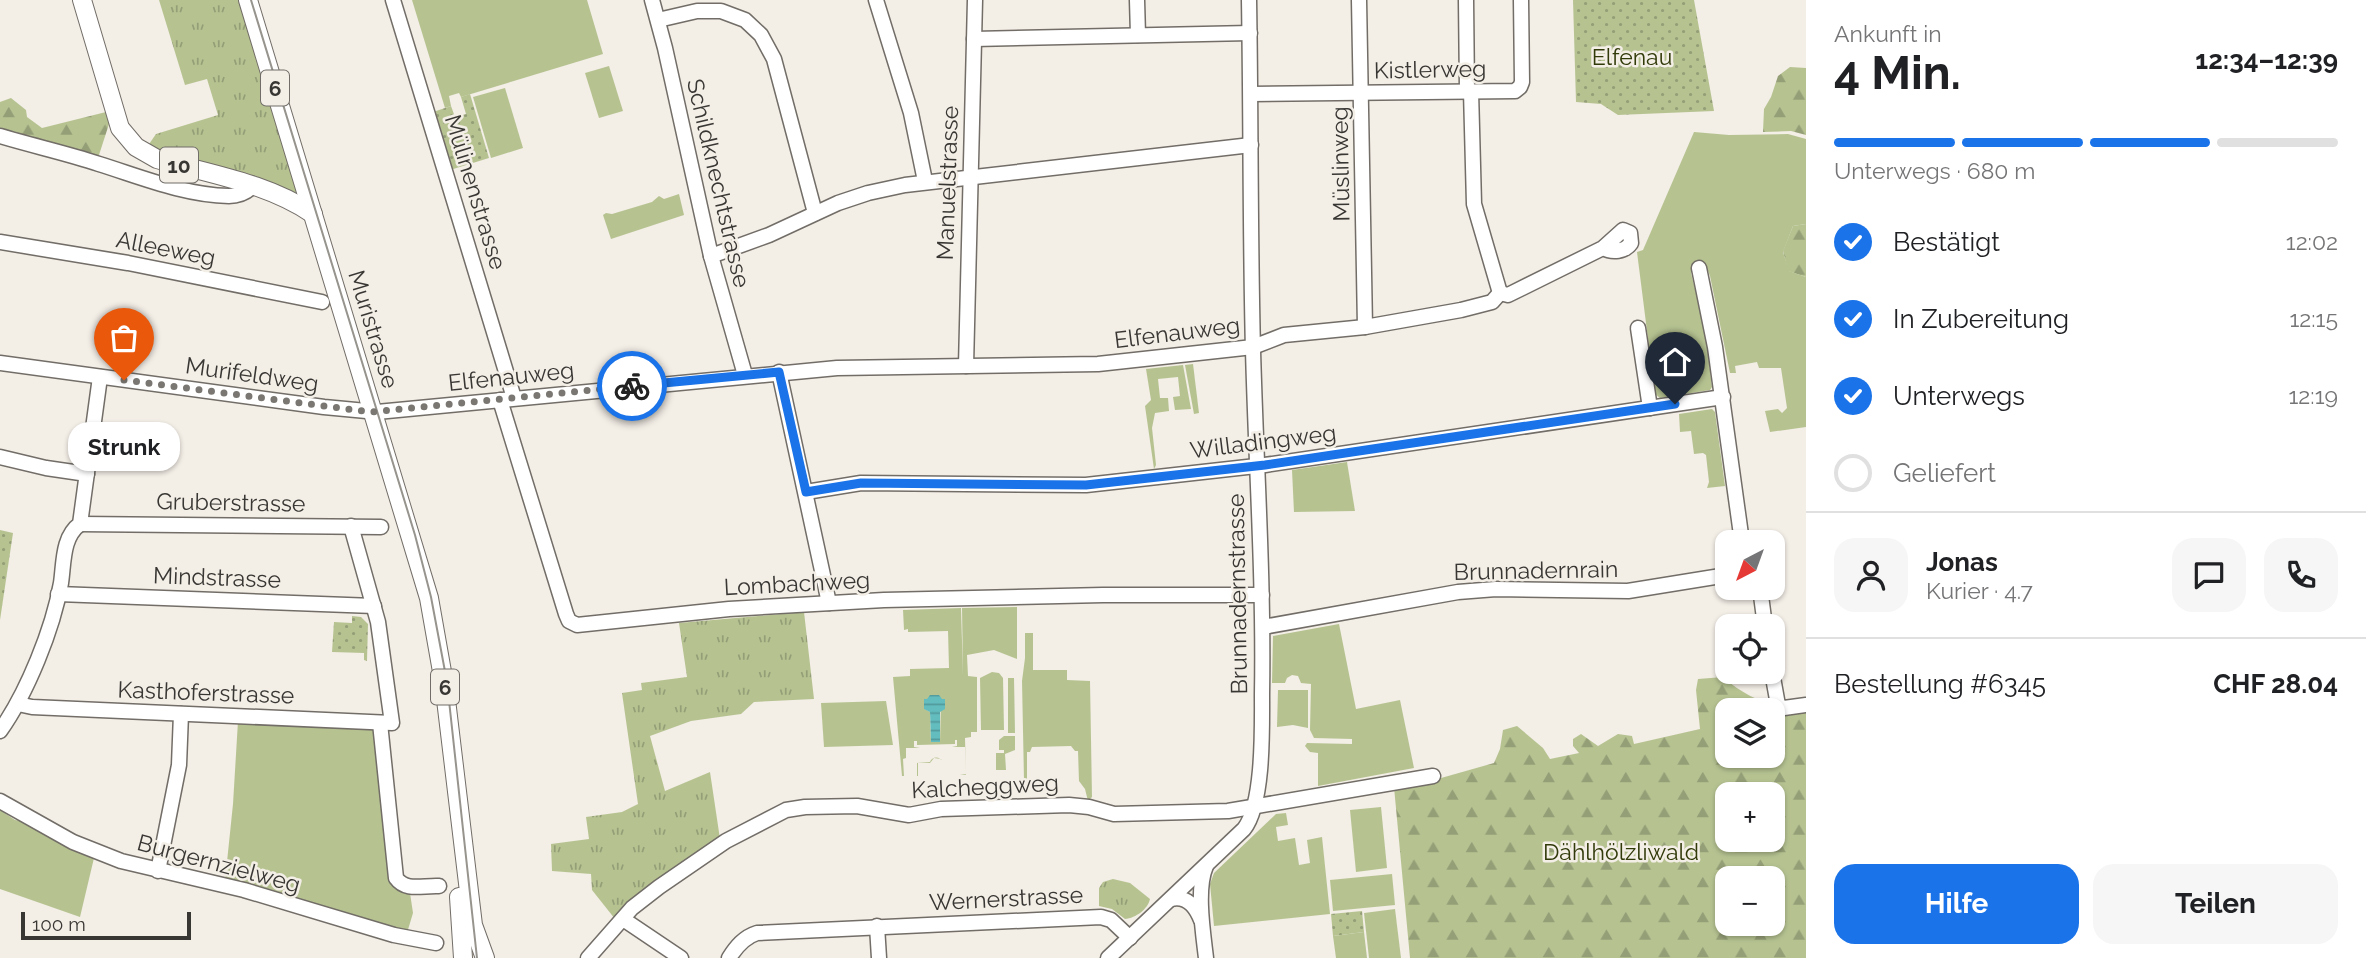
<!DOCTYPE html>
<html lang="de">
<meta charset="utf-8">
<style>
:root{--surface:#fff;--page:#f6f6f6;--text:#202124;--muted:#757577;--line:#e0e0e0;--accent:#1a73e8}
body{margin:0;font-family:Raleway,sans-serif;background:var(--page);color:var(--text);height:100vh;display:flex;flex-direction:column;font-size:26px;white-space:nowrap}
*{box-sizing:border-box;margin:0}
p{font-size:23px;color:var(--muted)}
.icon{flex:none;width:38px;height:38px;fill:none;stroke:currentColor;stroke-width:2;stroke-linecap:round;stroke-linejoin:round}
.map{position:relative;flex:1;overflow:hidden}
.drawer{display:flex;flex-direction:column;background:var(--surface);width:560px}
.drawer>*{flex:none}
.needle{width:46px;rotate:221deg}
.buttons{position:absolute;left:1715px;top:530px;display:grid;gap:14px}
.buttons a{display:grid;place-items:center;width:70px;height:70px;border-radius:14px;background:var(--surface);box-shadow:0 2px 5px #0004;font-size:35px}
.scale{position:absolute;left:21px;bottom:18px;width:170px;box-sizing:border-box;padding-left:7px;border:4px solid #393734;border-top:0;font-size:19px;line-height:24px;white-space:nowrap;color:#393734;-webkit-text-stroke:5px #f3eee6;paint-order:stroke}
.pin{position:absolute;display:grid;place-items:center;width:60px;height:60px;color:#fff;margin:-72px -30px;border-radius:50% 50% 50% 0;rotate:-45deg;box-shadow:0 0 7px #0007}
.pin .icon{rotate:45deg}
.courier{position:absolute;display:grid;place-items:center;width:70px;height:70px;margin:-35px;border:5px solid #1a73e8;border-radius:50%;background:#fff;color:#222;box-shadow:0 2px 9px #0007}
.bubble{position:absolute;height:49px;border-radius:21px;background:var(--surface);box-shadow:0 2px 5px #0004;font-size:23px;font-weight:700;line-height:49px;text-align:center}
.overview em{font-style:normal;font-weight:700}
.overview div{display:flex;flex-direction:column-reverse}
.overview{display:flex;align-items:center;justify-content:space-between;height:119px;padding:0 28px}
h1{font-size:46px;font-weight:700;line-height:52px}
.bar{display:grid;grid-template-columns:repeat(4,1fr);gap:10px 7px;align-content:center;height:84px;padding:0 28px}
.bar i{height:9px;border-radius:5px;background:var(--line)}
.bar .on{background:var(--accent)}
.bar p{grid-column:span 4}
.line{display:flex;align-items:center;gap:18px;padding:0 28px;border-top:2px solid var(--line)}
.line div{flex:1}
.round{display:grid;place-items:center;flex:none;width:74px;height:74px;border-radius:21px;background:var(--page)}
ol{padding:0 28px;list-style:none}
li{display:flex;align-items:center;gap:21px;height:77px}
li p{margin-inline-start:auto}
li .icon{padding:7px;border-radius:50%;background:var(--accent);color:#fff;stroke-width:4}
li:last-child{color:var(--muted)}
li i{width:38px;height:38px;border:4px solid var(--line);border-radius:50%}
.cta{display:flex;gap:14px;margin-top:auto;padding:14px 28px}
.cta a{flex:1;height:80px;border-radius:21px;background:var(--accent);color:#fff;font-size:28px;font-weight:700;line-height:80px;text-align:center}
.cta a+a{background:var(--page);color:var(--text)}
main{display:flex;flex:1;min-height:0}
.map>svg:first-child{display:block}
.grass{fill:url(#grass-tufts)}
.forest{fill:url(#forest-firs);fill-rule:evenodd}
.park{fill:url(#park-dots)}
.garden{fill:#b6c391;fill-rule:evenodd}
.water{fill:url(#water-rules)}
.lines{fill:none;stroke-linecap:round;stroke-linejoin:round}
.minor-casing{stroke:#726d67;stroke-width:17}
.major-casing{stroke:#726d67;stroke-width:20}
.minor{stroke:#fff;stroke-width:14}
.major{stroke:#fff;stroke-width:18}
.tram{stroke:#97948e;stroke-width:2}
.done{stroke:#7a7772;stroke-width:7;stroke-dasharray:0 12.6}
.route{stroke:#1a73e8;stroke-width:9}
.labels{text-anchor:middle;dominant-baseline:central;stroke-width:5;stroke-linejoin:round;paint-order:stroke}
.shield{fill:#f3eee6;stroke:#716e69;stroke-width:2}
.shield-label{font-size:21px;font-weight:bold;fill:#393734}
.park-label{font-size:23px;fill:#313a09;stroke:#f3eee6}
.street-label{font-size:23px;fill:#393734;stroke:#f3eee6}
</style>
<main>
<div class="map">
<svg width="1806" height="958" viewBox="0 0 1806 958">
<defs>
<pattern id="grass-tufts" width="24" height="20" patternUnits="userSpaceOnUse" patternTransform="scale(1.75)"><rect width="24" height="20" fill="#b6c391"/><path d="M3 7l-1-3M5 7V3M7 7l1-3M15 17l-1-3M17 17v-4M19 17l1-3" fill="none" stroke="#959f77"/></pattern>
<pattern id="forest-firs" width="22" height="20" patternUnits="userSpaceOnUse" patternTransform="scale(1.75)"><rect width="22" height="20" fill="#b6c391"/><path d="M5 1l3.5 6h-7zM16 11l3.5 6h-7z" fill="#959f77"/></pattern>
<pattern id="park-dots" width="8" height="8" patternUnits="userSpaceOnUse" patternTransform="scale(1.75)"><rect width="8" height="8" fill="#b6c391"/><path d="M2 2h.1M6 6h.1" fill="none" stroke="#959f77" stroke-width="1.8" stroke-linecap="round"/></pattern>
<pattern id="water-rules" width="6" height="5" patternUnits="userSpaceOnUse" patternTransform="scale(1.75)"><rect width="6" height="5" fill="#63bdbf"/><path d="M0 2.5h6" fill="none" stroke="#539a9c"/></pattern>
</defs>
<rect width="100%" height="100%" fill="#f3eee6"/>
<g class="grass">
<path d="M 159,0 L 247,0 L 305,190 L 291,194 L 145,150 L 156,134 L 218,115 L 207,79 L 185,85 Z"/>
<path d="M 804,612 L 814,699 L 754,702 L 741,714 L 691,721 L 650,736 L 665,791 L 710,772 L 720,839 L 615,919 L 592,890 L 591,874 L 552,871 L 551,844 L 589,839 L 586,817 L 622,812 L 638,804 L 622,693 L 642,690 L 641,683 L 687,677 L 679,623 Z"/>
<path d="M 1113,879 L 1130,883 L 1150,899 C 1148,909 1136,918 1125,919 L 1112,909 L 1099,906 L 1099,888 L 1103,882 Z"/>
</g>
<g class="forest">
<path d="M 1790,67 L 1806,68 L 1806,135 L 1791,131 L 1763,132 L 1764,109 L 1771,97 L 1778,76 Z"/>
<path d="M 11,98 L 26,110 L 27,117 L 42,128 L 106,112 L 109,124 L 99,155 L 92,158 L 0,132 L 0,102 Z"/>
<path d="M 1806,224 L 1806,277 L 1788,271 L 1783,251 L 1793,226 Z"/>
<path d="M 1723,677 C 1748,699 1772,708 1806,707 L 1806,958 L 1410,958 L 1394,787 L 1434,780 L 1494,763 L 1500,749 L 1503,730 L 1517,726 L 1543,748 L 1550,759 L 1579,753 L 1573,746 L 1573,739 L 1581,734 L 1598,746 L 1618,734 L 1632,736 L 1634,744 L 1700,729 L 1696,690 L 1698,679 ZM 1727,710 L 1773,710 L 1773,756 L 1727,756 ZM 1727,794 L 1773,794 L 1773,840 L 1727,840 ZM 1727,878 L 1773,878 L 1773,924 L 1727,924 Z"/>
</g>
<g class="park">
<path d="M 1573,0 L 1694,0 L 1714,111 L 1618,115 L 1601,104 L 1576,102 Z"/>
<path d="M 470,94 L 489,158 L 450,170 L 433,112 L 451,106 L 455,117 L 466,114 L 461,97 Z"/>
<path d="M 0,530 L 13,533 L 0,620 Z"/>
<path d="M 352,616 L 361,617 L 368,624 L 367,661 L 364,660 L 364,653 L 332,652 L 334,622 L 352,623 Z"/>
<path d="M 1362,911 L 1364,932 L 1333,936 L 1331,914 Z"/>
</g>
<g class="garden">
<path d="M 412,0 L 587,0 L 603,54 L 461,97 L 459,93 L 449,96 L 451,106 L 445,108 Z"/>
<path d="M 609,66 L 623,111 L 599,118 L 585,73 Z"/>
<path d="M 505,88 L 523,148 L 491,158 L 473,97 Z"/>
<path d="M 1694,132 L 1729,135 L 1788,134 L 1806,139 L 1806,224 L 1793,226 L 1783,252 L 1789,271 L 1806,277 L 1806,427 L 1770,432 L 1765,411 L 1778,409 L 1782,413 L 1787,408 L 1781,368 L 1759,368 L 1757,362 L 1735,366 L 1736,373 L 1730,373 L 1710,276 L 1708,271 L 1705,268 L 1694,270 L 1691,273 L 1705,329 L 1712,387 L 1710,390 L 1660,398 L 1655,394 L 1637,252 L 1643,250 Z"/>
<path d="M 679,194 L 684,215 L 611,239 L 603,215 L 606,213 L 612,214 L 652,202 L 659,196 L 664,199 Z"/>
<path d="M 1193,364 L 1199,413 L 1194,414 L 1185,365 Z"/>
<path d="M 1183,365 L 1191,409 L 1175,410 L 1173,397 L 1180,396 L 1178,377 L 1158,379 L 1160,398 L 1168,398 L 1169,411 L 1155,413 L 1152,428 L 1156,465 L 1154,469 L 1145,406 L 1151,400 L 1146,369 Z"/>
<path d="M 1712,409 L 1715,412 L 1725,486 L 1707,488 L 1709,482 L 1706,455 L 1703,453 L 1694,454 L 1691,431 L 1680,432 L 1679,414 Z"/>
<path d="M 1347,462 L 1355,511 L 1294,512 L 1292,470 Z"/>
<path d="M 1017,607 L 1017,659 L 994,650 L 967,655 L 968,676 L 977,677 L 977,732 L 971,732 L 971,737 L 965,738 L 966,775 L 960,775 L 966,774 L 965,747 L 952,747 L 957,746 L 957,740 L 955,740 L 955,744 L 917,745 L 917,741 L 914,741 L 914,747 L 920,748 L 906,748 L 906,758 L 903,759 L 904,776 L 917,776 L 917,763 L 930,762 C 932,756 940,756 943,762 L 955,762 L 943,762 L 941,759 L 934,758 L 930,763 L 918,763 L 918,776 L 902,776 L 893,677 L 910,676 L 910,669 L 949,668 L 948,631 L 908,632 L 908,629 L 904,630 L 903,610 L 961,608 L 963,675 L 962,608 ZM 930,697 L 941,699 L 940,742 L 931,742 L 930,712 L 925,709 Z"/>
<path d="M 1339,624 L 1356,709 L 1400,700 L 1414,768 L 1318,786 L 1318,753 L 1310,752 L 1305,746 L 1307,743 L 1352,744 L 1352,739 L 1314,738 L 1310,730 L 1311,684 L 1301,683 L 1298,676 L 1292,675 L 1287,678 L 1285,683 L 1272,683 L 1273,636 Z"/>
<path d="M 1025,633 L 1033,633 L 1033,670 L 1067,670 L 1067,680 L 1090,681 L 1092,797 L 1088,801 L 1085,789 L 1079,781 L 1078,751 L 1075,751 L 1071,746 L 1032,747 L 1030,752 L 1027,752 L 1027,780 L 1024,780 L 1022,681 L 1025,658 Z"/>
<path d="M 992,672 L 999,673 L 1003,678 L 1004,730 L 981,730 L 980,678 Z"/>
<path d="M 1008,678 L 1014,678 L 1015,733 L 1008,733 Z"/>
<path d="M 1278,690 L 1308,690 L 1308,728 L 1293,725 L 1277,727 Z"/>
<path d="M 886,701 L 893,745 L 824,747 L 821,703 Z"/>
<path d="M 238,721 L 374,729 L 377,733 L 394,886 L 410,893 L 413,913 L 407,933 L 225,881 L 233,804 Z"/>
<path d="M 1004,736 L 1015,736 L 1015,750 L 1005,754 L 1006,770 L 996,770 L 996,753 L 1004,753 L 1004,750 L 999,750 L 999,740 Z"/>
<path d="M 1381,807 L 1387,868 L 1356,872 L 1350,810 Z"/>
<path d="M 0,810 L 15,820 L 21,821 L 94,858 L 80,917 L 0,889 Z"/>
<path d="M 1286,813 L 1288,825 L 1276,827 L 1278,841 L 1295,838 L 1299,865 L 1310,863 L 1307,840 L 1322,837 L 1330,914 L 1214,926 L 1210,884 L 1214,873 L 1276,814 Z"/>
<path d="M 1392,874 L 1395,905 L 1333,911 L 1330,880 Z"/>
<path d="M 1395,909 L 1401,958 L 1369,958 L 1364,913 Z"/>
<path d="M 1364,932 L 1367,958 L 1336,958 L 1333,936 Z"/>
</g>
<path class="water" d="M 930,695 L 939,695 L 942,699 L 945,699 L 945,709 L 940,712 L 940,742 L 931,742 L 930,712 L 924,709 L 924,699 L 927,699 Z"/>
<g class="lines">
<g class="minor-casing">
<g id="minor">
<path d="M 393,0 L 514,398"/>
<path d="M 652,0 L 665,48 L 711,256 L 745,375"/>
<path d="M 876,0 L 911,113 L 925,181"/>
<path d="M 1137,0 L 1138,35"/>
<path d="M 1359,0 L 1365,327"/>
<path d="M 1466,0 L 1467,91"/>
<path d="M 658,20 L 697,11 L 721,11 L 745,20 L 761,35 L 774,59 L 815,213"/>
<path d="M 974,39 L 1250,33"/>
<path d="M 1471,91 L 1474,204 L 1500,293"/>
<path d="M 1251,94 L 1515,91 L 1520,87 L 1522,82 L 1521,0"/>
<path d="M 0,136 C 33,146 66,153 99,164 C 141,177 184,195 229,196 C 239,196 246,193 253,186"/>
<path d="M 0,242 L 128,263 L 322,302"/>
<path d="M 711,256 L 769,235 L 838,203 L 868,193 L 905,185 L 1251,145"/>
<path d="M 1699,268 L 1715,347 L 1742,542"/>
<path d="M 1500,293 L 1508,295 L 1603,248 C 1612,253 1625,252 1631,243 L 1630,233 L 1623,230 L 1603,248"/>
<path d="M 1638,328 L 1650,408"/>
<path d="M 0,363 L 324,407 L 377,412 L 837,368 L 1098,364 L 1253,347 L 1284,335 L 1365,327 L 1461,310 L 1492,302 L 1500,293"/>
<path d="M 966,366 L 975,0"/>
<path d="M 779,372 L 829,603"/>
<path d="M 500,400 L 566,614 L 569,621 L 577,625 L 729,609 L 884,600 L 1103,595 L 1262,595"/>
<path d="M 0,457 L 46,468 L 87,474"/>
<path d="M 806,492 L 861,483 L 1086,485 L 1265,465 L 1723,397"/>
<path d="M 80,524 L 381,527"/>
<path d="M 1760,588 L 1765,626"/>
<path d="M 58,594 L 374,606"/>
<path d="M 1263,627 L 1458,592 L 1496,589 L 1628,591 L 1727,575"/>
<path d="M 1772,672 L 1778,705 L 1784,708 L 1806,705"/>
<path d="M 18,704 L 32,707 L 392,723 L 378,622 L 351,526"/>
<path d="M 380,723 L 396,878 C 406,892 423,885 439,886"/>
<path d="M 0,731 C 27,693 53,629 61,583 C 64,563 62,537 80,524 L 100,377"/>
<path d="M 0,801 L 73,842 L 121,861 L 244,890 L 394,935 L 436,943"/>
<path d="M 1206,866 C 1196,889 1203,932 1206,958"/>
<path d="M 158,871 L 179,765 L 181,714"/>
<path d="M 1171,899 C 1186,895 1196,907 1201,920"/>
<path d="M 623,919 L 681,958"/>
<path d="M 877,926 L 879,958"/>
<path d="M 588,958 L 632,908 L 659,887 L 726,841 L 786,810 L 805,807 L 857,806 L 909,815 L 941,809 L 1069,805 L 1089,807 L 1114,814 L 1228,811 L 1433,776"/>
<path d="M 729,958 C 736,947 744,937 757,933 L 1101,917 L 1111,920 L 1130,938"/>
<path d="M 1108,958 L 1244,829 C 1264,804 1262,726 1262,694 C 1264,579 1256,464 1253,350 C 1250,233 1251,116 1249,0"/>
</g>
</g>
<g class="major-casing">
<g id="major">
<path d="M 82,0 L 120,128 L 136,147 L 157,159 C 209,174 268,183 313,214"/>
<path d="M 248,0 L 429,598 L 444,683 L 473,925 L 485,958"/>
<path d="M 459,897 L 463,958"/>
</g>
</g>
<use href="#minor" class="minor"/>
<use href="#major" class="major"/>
<path class="tram" d="M 251,0 L 415,535 L 431,597 L 447,682 L 477,958"/>
</g>
<g class="lines">
<path class="done" d="M 124,380 L 371,412 L 632,386"/>
<path class="route" d="M 632,386 L 779,372 L 806,492 L 861,483 L 1086,485 L 1265,465 L 1675,404"/>
</g>
<g class="labels">
<g class="shield">
<rect x="261" y="70.5" width="28" height="35" rx="5"/>
<rect x="160" y="147.5" width="38" height="35" rx="5"/>
<rect x="431" y="669.5" width="28" height="35" rx="5"/>
</g>
<g class="shield-label">
<text x="275" y="88">6</text>
<text x="179" y="165">10</text>
<text x="445" y="687">6</text>
</g>
<g class="park-label">
<text x="1632" y="56">Elfenau</text>
<text x="1621" y="851">Dählhölzliwald</text>
</g>
<g class="street-label">
<text transform="translate(1430 69) rotate(-1)">Kistlerweg</text>
<text transform="translate(1340 164) rotate(-91)">Müslinweg</text>
<text transform="translate(719 183) rotate(77)">Schildknechtstrasse</text>
<text transform="translate(947 183) rotate(-88)">Manuelstrasse</text>
<text transform="translate(476 192) rotate(73)">Mülinenstrasse</text>
<text transform="translate(166 248) rotate(11)">Alleeweg</text>
<text transform="translate(374 329) rotate(73)">Muristrasse</text>
<text transform="translate(1177 332) rotate(-7)">Elfenauweg</text>
<text transform="translate(252 374) rotate(8)">Murifeldweg</text>
<text transform="translate(511 376) rotate(-6)">Elfenauweg</text>
<text transform="translate(1263 441) rotate(-7)">Willadingweg</text>
<text transform="translate(231 502) rotate(1)">Gruberstrasse</text>
<text transform="translate(1536 570) rotate(-1)">Brunnadernrain</text>
<text transform="translate(217 577) rotate(2)">Mindstrasse</text>
<text transform="translate(797 583) rotate(-3)">Lombachweg</text>
<text transform="translate(1237 594) rotate(-91)">Brunnadernstrasse</text>
<text transform="translate(206 692) rotate(2)">Kasthoferstrasse</text>
<text transform="translate(985 786) rotate(-3)">Kalcheggweg</text>
<text transform="translate(219 863) rotate(15)">Burgernzielweg</text>
<text transform="translate(1006 898) rotate(-3)">Wernerstrasse</text>
</g>
</g>
</svg>
<div class="buttons">
<a><svg class="needle" viewBox="-14 -14 28 28"><path d="M0-13l5 13h-10z" fill="#e53935"/><path d="M0 13l5-13h-10z" fill="#757577"/></svg></a>
<a><svg class="icon" aria-label="locate" viewBox="0 0 24 24"><circle cx="12" cy="12" r="6"/><path d="M12 2v4M12 18v4M2 12h4M18 12h4"/></svg></a>
<a><svg class="icon" aria-label="layers" viewBox="0 0 24 24"><path d="M12 4l9 5-9 5-9-5zM3 14l9 5 9-5"/></svg></a>
<a>+</a>
<a>−</a>
</div>
<div class="scale">100 m</div>
<div class="pin" style="left:124px;top:380px;background:#ea580c"><svg class="icon" aria-label="bag" viewBox="0 0 24 24"><path d="M5 8h14l-1 12H6zM9 8a3 3 0 0 1 6 0"/></svg></div>
<div class="pin" style="left:1675px;top:404px;background:#1f2937"><svg class="icon" aria-label="home" viewBox="0 0 24 24"><path d="M3 11l9-7 9 7M6 9v11h12V9"/></svg></div>
<div class="courier" style="left:632px;top:386px"><svg class="icon" aria-label="bike" viewBox="0 0 24 24"><circle cx="6" cy="16" r="4"/><circle cx="18" cy="16" r="4"/><path d="M6 16l4-8h5l3 8M10 8l3 8H6M13 5h3"/></svg></div>
<div class="bubble" style="left:68px;top:422px;width:112px">Strunk</div>
</div>
<section class="drawer">
<div class="overview"><div><h1>4 Min.</h1><p>Ankunft in</p></div><em>12:34–12:39</em></div>
<div class="bar"><i class="on"></i><i class="on"></i><i class="on"></i><i></i><p>Unterwegs · 680 m</p></div>
<ol>
<li><svg class="icon" aria-label="check" viewBox="0 0 24 24"><path d="M5 12l5 5 9-10"/></svg>Bestätigt<p>12:02</p></li>
<li><svg class="icon" aria-label="check" viewBox="0 0 24 24"><path d="M5 12l5 5 9-10"/></svg>In Zubereitung<p>12:15</p></li>
<li><svg class="icon" aria-label="check" viewBox="0 0 24 24"><path d="M5 12l5 5 9-10"/></svg>Unterwegs<p>12:19</p></li>
<li><i></i>Geliefert</li>
</ol>
<div class="line" style="height:126px"><a class="round"><svg class="icon" aria-label="person" viewBox="0 0 24 24"><circle cx="12" cy="8" r="4"/><path d="M4 21q1-7 8-7t8 7"/></svg></a><div><b>Jonas</b><p>Kurier · 4.7</p></div><a class="round"><svg class="icon" aria-label="chat" viewBox="0 0 24 24"><path d="M4 5h16v11H9l-5 4z"/></svg></a><a class="round"><svg class="icon" aria-label="phone" viewBox="0 0 24 24"><path d="M5 4h4l2 5-3 2q2 4 5 5l2-3 5 2v4C11 20 4 13 5 4z"/></svg></a></div>
<div class="line" style="height:91px"><div>Bestellung #6345</div><b>CHF 28.04</b></div>
<div class="cta"><a>Hilfe</a><a>Teilen</a></div>
</section>
</main>
